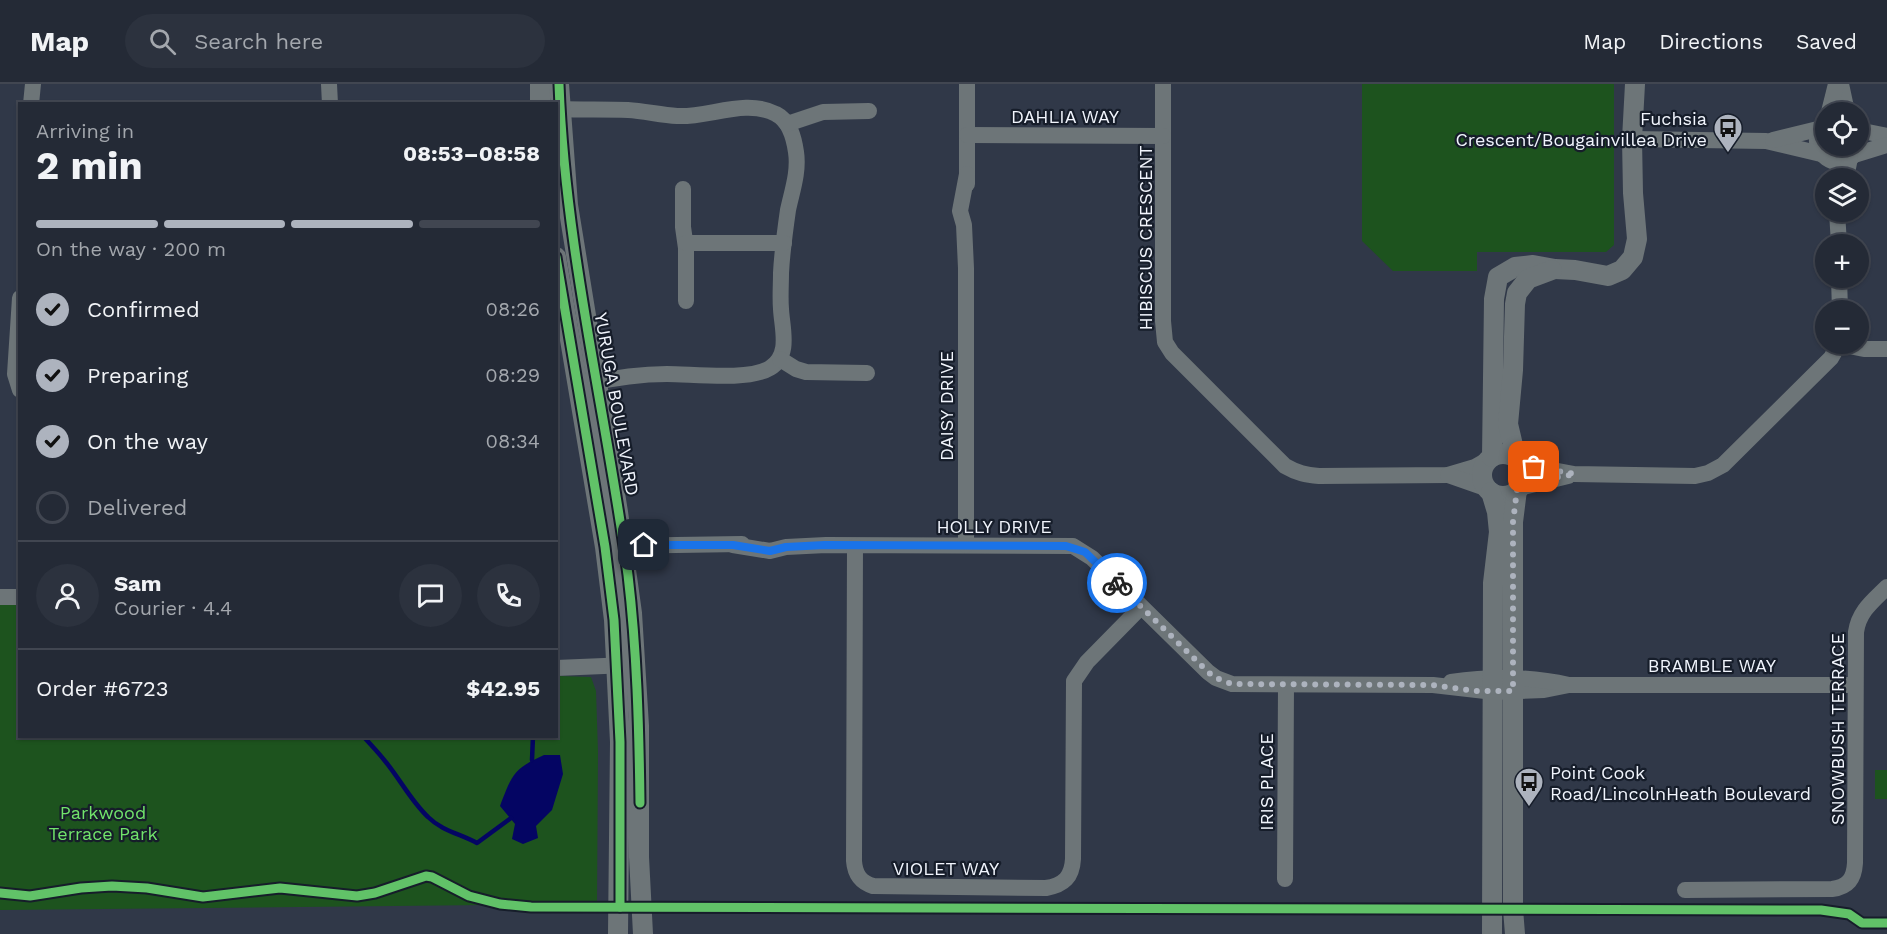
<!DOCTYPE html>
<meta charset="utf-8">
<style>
:root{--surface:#242a36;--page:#2c323e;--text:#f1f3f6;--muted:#a3a7ad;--line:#414651;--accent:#adb3be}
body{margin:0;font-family:"Work Sans",sans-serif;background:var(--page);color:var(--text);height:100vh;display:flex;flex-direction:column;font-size:22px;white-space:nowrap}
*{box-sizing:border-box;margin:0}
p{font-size:20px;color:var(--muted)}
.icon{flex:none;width:33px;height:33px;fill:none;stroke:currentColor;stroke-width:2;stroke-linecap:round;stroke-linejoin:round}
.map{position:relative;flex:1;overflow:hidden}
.details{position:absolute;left:18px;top:18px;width:540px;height:636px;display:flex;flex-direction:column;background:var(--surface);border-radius:0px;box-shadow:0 2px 4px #0004,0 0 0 2px var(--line)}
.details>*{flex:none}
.tools{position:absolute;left:1815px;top:18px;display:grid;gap:12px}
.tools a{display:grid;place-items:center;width:54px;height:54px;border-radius:50%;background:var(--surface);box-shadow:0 2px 4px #0004,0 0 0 2px var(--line);font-size:30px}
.pin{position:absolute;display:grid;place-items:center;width:51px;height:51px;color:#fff;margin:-26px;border-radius:12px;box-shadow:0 3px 9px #0006}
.courier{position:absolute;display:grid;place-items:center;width:60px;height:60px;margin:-30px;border:4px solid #1a73e8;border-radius:50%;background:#fff;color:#222;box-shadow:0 2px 8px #0007}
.summary em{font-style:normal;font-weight:700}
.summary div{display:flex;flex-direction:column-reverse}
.summary{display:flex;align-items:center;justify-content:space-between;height:102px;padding:0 18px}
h1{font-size:39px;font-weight:700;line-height:45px}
.bar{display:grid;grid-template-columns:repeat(4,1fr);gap:9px 6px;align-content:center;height:72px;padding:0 18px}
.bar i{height:8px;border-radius:4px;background:var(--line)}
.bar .active{background:var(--accent)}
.bar p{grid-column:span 4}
.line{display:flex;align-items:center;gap:15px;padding:0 18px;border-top:2px solid var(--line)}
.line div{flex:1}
.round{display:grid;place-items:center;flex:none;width:63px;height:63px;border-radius:32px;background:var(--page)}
ol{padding:0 18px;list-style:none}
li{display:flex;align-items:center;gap:18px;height:66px}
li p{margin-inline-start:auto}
li .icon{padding:6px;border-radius:50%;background:var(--accent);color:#111;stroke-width:4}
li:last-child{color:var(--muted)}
li i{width:33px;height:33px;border:3px solid var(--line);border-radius:50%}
header{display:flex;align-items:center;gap:36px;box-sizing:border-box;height:84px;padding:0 30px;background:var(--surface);border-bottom:2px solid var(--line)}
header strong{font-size:28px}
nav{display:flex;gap:33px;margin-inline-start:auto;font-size:21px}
.search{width:420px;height:54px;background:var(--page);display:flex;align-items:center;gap:15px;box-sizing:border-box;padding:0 21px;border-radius:33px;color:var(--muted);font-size:22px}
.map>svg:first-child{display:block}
.green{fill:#1d531e}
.water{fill:#040563}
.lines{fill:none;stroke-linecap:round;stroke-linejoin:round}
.stream{stroke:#040563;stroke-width:4.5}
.minor{stroke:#6d7578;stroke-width:16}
.tertiary{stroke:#6d7578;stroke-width:20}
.cycleway-casing{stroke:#161d2a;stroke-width:13}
.cycleway{stroke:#61c268;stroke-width:9}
.done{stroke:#adb3be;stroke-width:6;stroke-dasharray:0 10.8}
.route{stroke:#1a73e8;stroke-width:8}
.labels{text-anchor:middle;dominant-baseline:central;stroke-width:4.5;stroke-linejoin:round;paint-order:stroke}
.street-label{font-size:18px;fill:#f1f5fd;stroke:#161d2a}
.poi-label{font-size:18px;fill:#f1f5fd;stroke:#161d2a;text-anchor:end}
.park-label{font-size:18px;fill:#71e46b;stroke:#161d2a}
</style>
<header>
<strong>Map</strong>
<div class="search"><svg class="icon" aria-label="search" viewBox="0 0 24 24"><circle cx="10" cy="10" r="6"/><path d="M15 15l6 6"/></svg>Search here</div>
<nav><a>Map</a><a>Directions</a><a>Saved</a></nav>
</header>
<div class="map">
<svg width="1887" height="850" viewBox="0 0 1887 850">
<rect width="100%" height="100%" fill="#303848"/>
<g class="green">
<path d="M 1362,0 L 1614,0 L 1614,161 L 1606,168 L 1477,168 L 1477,187 L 1393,187 L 1362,157 Z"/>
<path d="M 0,521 L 19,521 L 20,652 L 556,652 L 557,592 L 591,593 L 596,607 L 598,668 L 597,820 L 0,826 Z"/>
<rect x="1875" y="686" width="12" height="29"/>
</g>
<path class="water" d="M 544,671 L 560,671 L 563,690 L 552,726 L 536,742 L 538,754 L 523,760 L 512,755 L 515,740 L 500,722 C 512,691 513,685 544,671 Z"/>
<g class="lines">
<g class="stream">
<path d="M 363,652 C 371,661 378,668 385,677 C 400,695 411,717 428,733 C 442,747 461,750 477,759 L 511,734"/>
<path d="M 532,676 L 533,652"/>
</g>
<g class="minor">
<path d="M 329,0 L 330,20"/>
<path d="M 967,0 L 967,100"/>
<path d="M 1163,0 L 1163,237 L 1165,258 L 1172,269 L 1285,382 C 1297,389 1306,391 1319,392 L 1448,391 L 1475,383 L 1489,375"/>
<path d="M 1841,0 L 1847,28"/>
<path d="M 31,20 L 33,0"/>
<path d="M 560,25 C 582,26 605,25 628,26 C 644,27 661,31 677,32 C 708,34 746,14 776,30 C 790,37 794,54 796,68 C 799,88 792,107 788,126 C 785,147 782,168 781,189 C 781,201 780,213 781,225 C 782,245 791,271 770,284 C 749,297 693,290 667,290 C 640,290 613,294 586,300"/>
<path d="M 1829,28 L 1836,0"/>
<path d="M 787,40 L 823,28 L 869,27"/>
<path d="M 1826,40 C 1797,65 1846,99 1858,62"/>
<path d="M 1858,46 L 1887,52"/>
<path d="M 967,51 L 1163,52"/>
<path d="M 1632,55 L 1766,57 L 1821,70"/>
<path d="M 1773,56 L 1822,44"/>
<path d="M 1854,71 L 1887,61"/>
<path d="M 1846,94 L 1850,74"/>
<path d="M 683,105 L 683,143 L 686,164 L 686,217"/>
<path d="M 1837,128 L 1839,160"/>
<path d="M 686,159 L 784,159"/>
<path d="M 1839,194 L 1840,226"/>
<path d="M 20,214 L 15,290 L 20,306"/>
<path d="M 1839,260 L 1864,265 L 1887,265"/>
<path d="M 780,275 L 796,285 L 806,288 L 867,289"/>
<path d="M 1521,380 L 1574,390 L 1695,392 L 1708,389 L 1723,381 L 1831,274 L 1839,260"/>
<path d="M 1448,391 L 1488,405"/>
<path d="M 1519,404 L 1568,392"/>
<path d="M 733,461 L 770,467 L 786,463 L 826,461 L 1073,462 L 1092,474 L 1208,588 L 1216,594 L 1232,600 L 1433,601 L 1494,608 L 1544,606 L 1569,601"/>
<path d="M 966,461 L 966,184 L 964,141 L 960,127 L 967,90"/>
<path d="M 611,462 L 742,460"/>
<path d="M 855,462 L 854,777 C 855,790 860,798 873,802 L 1046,804 C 1064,801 1072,793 1073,775 L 1074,597 L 1087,578 L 1141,523"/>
<path d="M 0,513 L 20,513"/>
<path d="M 556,584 L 628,581"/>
<path d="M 1451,598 C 1491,592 1529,592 1569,601 L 1855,601"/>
<path d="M 1285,795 L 1286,601"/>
<path d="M 1685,806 L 1832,805 C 1848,803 1854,795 1855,779 L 1856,548 C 1859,527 1873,517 1887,503"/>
</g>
<g class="tertiary">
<path d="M 540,0 L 540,20"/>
<path d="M 559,0 L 568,121 L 618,428 L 632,529 L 639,642 L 639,773 L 643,850"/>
<path d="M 556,173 L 605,463 L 614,536 L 620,658 L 618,850"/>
<circle cx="1503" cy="391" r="21"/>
<path d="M 1492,373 L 1494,215 L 1498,193 L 1515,183 L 1533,181 L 1555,185 L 1575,186 L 1608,192 L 1622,186 L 1633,173 L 1637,155 L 1633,109 L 1632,55 L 1635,0"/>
<path d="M 1516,374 L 1508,340 L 1513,286 L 1515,220 L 1517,209 L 1528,195 L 1552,186"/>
<path d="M 1491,408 L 1497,428 L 1499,448 L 1493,499 L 1492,850"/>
<path d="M 1515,850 L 1513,825 L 1513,438 L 1517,406"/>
</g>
<g class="cycleway-casing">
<g id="cycleway">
<path d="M 559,0 C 565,166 606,327 628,491 C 637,567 639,643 640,719"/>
<path d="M 556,173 L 605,463 L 614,536 L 620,658 L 620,823"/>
<path d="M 0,809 L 30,812 L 81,804 L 112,802 L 147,804 L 203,813 L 280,804 L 357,812 L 375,809 L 426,792 L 432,793 L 469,812 L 500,820 L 531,823 L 1821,826 L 1849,830 L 1862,839 L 1887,839"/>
</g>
</g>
<use href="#cycleway" class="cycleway"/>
</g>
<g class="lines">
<path class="done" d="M 1117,499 L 1208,588 L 1216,594 L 1232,600 L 1433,601 L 1475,607 L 1513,607 L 1513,438 L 1517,406 C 1530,395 1557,394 1575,390 L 1534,383"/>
<path class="route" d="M 644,461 L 733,461 L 770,467 L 786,463 L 825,461 L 1066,462 L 1085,468 L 1117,499"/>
</g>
<defs>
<g id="bus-pin" transform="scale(1.5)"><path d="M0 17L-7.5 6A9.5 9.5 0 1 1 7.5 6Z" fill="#adb3be" stroke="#161d2a"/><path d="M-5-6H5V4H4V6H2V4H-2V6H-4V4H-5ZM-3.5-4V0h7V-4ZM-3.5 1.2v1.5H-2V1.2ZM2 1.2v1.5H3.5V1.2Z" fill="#111"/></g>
</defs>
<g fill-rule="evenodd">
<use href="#bus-pin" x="1728" y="44"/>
<use href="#bus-pin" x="1529" y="698"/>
</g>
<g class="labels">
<g class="street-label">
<text x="1065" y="32">DAHLIA WAY</text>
<text transform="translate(1145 154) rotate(-90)">HIBISCUS CRESCENT</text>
<text transform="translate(617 320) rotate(80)">YURUGA BOULEVARD</text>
<text transform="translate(946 322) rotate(-90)">DAISY DRIVE</text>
<text x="994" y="442">HOLLY DRIVE</text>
<text x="1712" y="581">BRAMBLE WAY</text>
<text transform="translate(1837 645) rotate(-90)">SNOWBUSH TERRACE</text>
<text transform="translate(1266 698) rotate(-90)">IRIS PLACE</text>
<text x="946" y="784">VIOLET WAY</text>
</g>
<g class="poi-label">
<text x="1707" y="34">Fuchsia<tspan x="1707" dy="21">Crescent/Bougainvillea Drive</tspan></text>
<text x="1550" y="688" text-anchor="start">Point Cook<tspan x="1550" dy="21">Road/LincolnHeath Boulevard</tspan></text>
</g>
<g class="park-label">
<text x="103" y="728">Parkwood<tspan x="103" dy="21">Terrace Park</tspan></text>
</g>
</g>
</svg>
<div class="tools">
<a><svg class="icon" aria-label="locate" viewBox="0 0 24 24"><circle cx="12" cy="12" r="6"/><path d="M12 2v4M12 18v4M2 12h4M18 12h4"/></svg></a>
<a><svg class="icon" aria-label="layers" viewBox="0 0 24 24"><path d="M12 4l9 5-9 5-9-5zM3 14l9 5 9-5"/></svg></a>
<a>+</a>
<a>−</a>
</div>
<div class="pin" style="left:1534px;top:383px;background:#ea580c"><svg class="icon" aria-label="bag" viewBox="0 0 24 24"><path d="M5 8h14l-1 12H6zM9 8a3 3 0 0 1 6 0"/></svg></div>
<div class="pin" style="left:644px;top:461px;background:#1f2937"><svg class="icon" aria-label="home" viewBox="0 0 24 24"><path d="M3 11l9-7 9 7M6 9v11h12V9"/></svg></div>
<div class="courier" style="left:1117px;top:499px"><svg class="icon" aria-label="bike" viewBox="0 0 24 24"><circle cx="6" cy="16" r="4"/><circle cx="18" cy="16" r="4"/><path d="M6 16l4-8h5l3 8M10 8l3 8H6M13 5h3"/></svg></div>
<section class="details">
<div class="summary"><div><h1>2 min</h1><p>Arriving in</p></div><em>08:53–08:58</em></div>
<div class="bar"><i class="active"></i><i class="active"></i><i class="active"></i><i></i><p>On the way · 200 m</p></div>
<ol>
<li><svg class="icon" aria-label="check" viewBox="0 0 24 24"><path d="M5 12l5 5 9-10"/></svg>Confirmed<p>08:26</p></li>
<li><svg class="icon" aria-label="check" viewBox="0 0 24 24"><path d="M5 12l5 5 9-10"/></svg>Preparing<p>08:29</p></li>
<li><svg class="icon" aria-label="check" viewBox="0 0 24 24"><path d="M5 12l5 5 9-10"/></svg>On the way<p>08:34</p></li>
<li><i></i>Delivered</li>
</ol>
<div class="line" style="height:108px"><a class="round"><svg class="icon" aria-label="person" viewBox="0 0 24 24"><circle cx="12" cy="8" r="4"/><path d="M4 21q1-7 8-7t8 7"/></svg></a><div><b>Sam</b><p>Courier · 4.4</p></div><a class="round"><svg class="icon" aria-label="chat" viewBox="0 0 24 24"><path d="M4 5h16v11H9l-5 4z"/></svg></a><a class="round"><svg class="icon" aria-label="phone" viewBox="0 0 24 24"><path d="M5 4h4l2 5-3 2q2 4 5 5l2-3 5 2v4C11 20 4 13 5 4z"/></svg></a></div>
<div class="line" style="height:78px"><div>Order #6723</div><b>$42.95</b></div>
</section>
</div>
